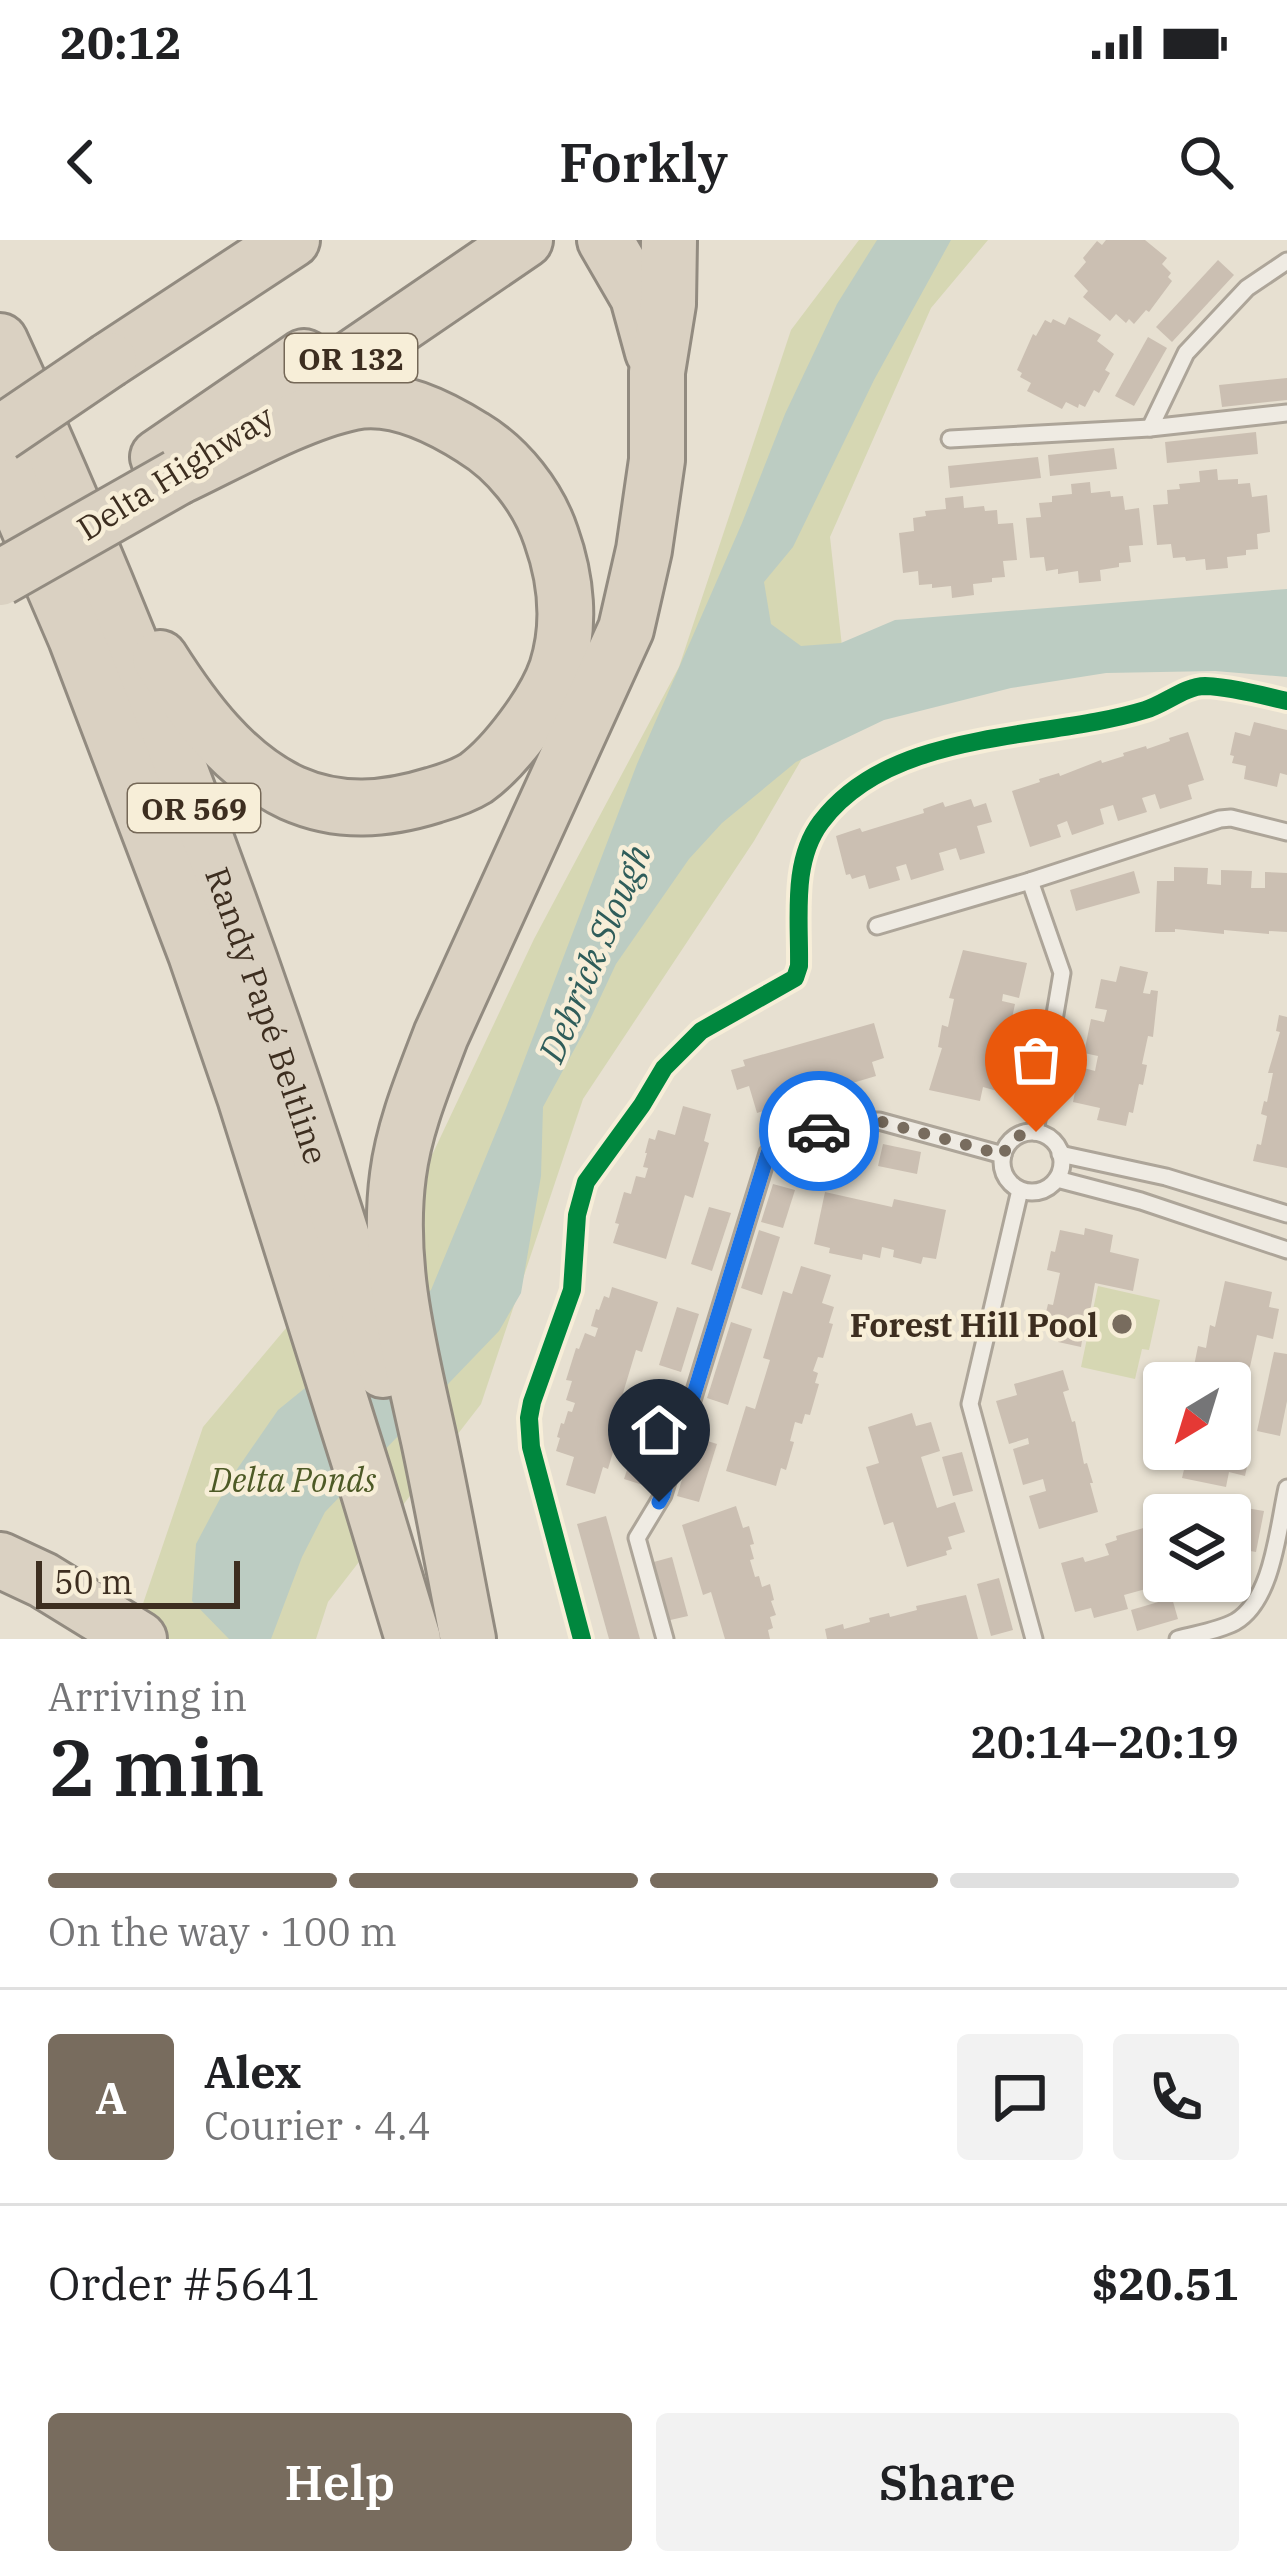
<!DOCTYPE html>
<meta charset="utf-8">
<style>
:root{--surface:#fff;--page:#f2f2f2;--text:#202124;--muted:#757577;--line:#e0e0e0;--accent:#786c5e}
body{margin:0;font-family:"IBM Plex Serif",serif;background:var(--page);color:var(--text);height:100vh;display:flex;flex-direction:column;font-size:45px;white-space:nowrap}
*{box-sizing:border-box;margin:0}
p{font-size:39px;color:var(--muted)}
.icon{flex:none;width:66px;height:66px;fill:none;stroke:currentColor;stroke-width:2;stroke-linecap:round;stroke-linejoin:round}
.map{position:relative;height:1399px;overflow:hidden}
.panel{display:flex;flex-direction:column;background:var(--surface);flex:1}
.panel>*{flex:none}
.needle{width:78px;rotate:218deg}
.tools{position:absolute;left:1143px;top:1122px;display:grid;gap:24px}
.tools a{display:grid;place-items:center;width:108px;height:108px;border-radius:12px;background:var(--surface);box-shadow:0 3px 9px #0004;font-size:60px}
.scale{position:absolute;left:36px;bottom:30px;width:204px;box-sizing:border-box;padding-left:12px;border:6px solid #3d2e20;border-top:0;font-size:33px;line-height:42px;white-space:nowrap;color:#3d2e20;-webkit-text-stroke:9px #f7eed8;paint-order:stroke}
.pin{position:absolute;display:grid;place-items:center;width:102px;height:102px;color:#fff;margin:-123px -51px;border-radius:50% 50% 50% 0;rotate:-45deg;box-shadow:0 0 12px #0007}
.pin .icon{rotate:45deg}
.courier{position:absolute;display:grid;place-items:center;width:120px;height:120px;margin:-60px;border:9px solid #1a73e8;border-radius:50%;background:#fff;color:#222;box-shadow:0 3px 15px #0007}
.head em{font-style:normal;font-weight:600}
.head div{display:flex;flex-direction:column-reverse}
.head{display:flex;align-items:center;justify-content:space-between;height:204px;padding:0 48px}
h1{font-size:78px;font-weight:600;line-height:90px}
.bar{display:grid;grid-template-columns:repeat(4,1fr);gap:18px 12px;align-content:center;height:144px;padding:0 48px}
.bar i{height:15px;border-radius:9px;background:var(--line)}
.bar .selected{background:var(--accent)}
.bar p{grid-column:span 4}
.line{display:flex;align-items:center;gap:30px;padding:0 48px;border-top:3px solid var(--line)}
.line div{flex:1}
.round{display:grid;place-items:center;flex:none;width:126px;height:126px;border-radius:12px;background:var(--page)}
.cta{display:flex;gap:24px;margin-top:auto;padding:24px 48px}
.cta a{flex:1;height:138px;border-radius:12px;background:var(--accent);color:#fff;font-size:48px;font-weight:600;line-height:138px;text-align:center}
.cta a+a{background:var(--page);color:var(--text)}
.status{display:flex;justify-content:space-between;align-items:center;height:84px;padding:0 60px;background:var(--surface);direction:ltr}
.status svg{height:33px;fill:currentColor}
header{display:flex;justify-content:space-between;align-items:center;height:156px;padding:0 48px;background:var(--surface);font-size:54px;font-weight:600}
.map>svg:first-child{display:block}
.green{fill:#d6d7b3}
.water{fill:#bcccc2}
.building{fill:#cbbfb2}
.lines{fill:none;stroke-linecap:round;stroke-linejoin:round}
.lane-casing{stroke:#ada599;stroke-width:21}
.highway-casing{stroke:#928b80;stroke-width:60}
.lane{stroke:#efebe3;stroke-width:15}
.highway{stroke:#dad1c2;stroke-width:54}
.highway-bridge-casing{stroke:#928b80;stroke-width:60;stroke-linecap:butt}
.highway-bridge{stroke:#dad1c2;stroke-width:54}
.cycleway-casing{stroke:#f7eed8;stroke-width:26}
.cycleway{stroke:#00873e;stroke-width:18}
.done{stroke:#786c5e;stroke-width:12;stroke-dasharray:0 21.6}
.route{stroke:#1a73e8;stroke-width:15}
.poi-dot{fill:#786c5e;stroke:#f7eed8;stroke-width:4.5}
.labels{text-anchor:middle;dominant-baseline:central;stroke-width:9;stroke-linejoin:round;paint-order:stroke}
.shield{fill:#f7eed8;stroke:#756857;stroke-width:3}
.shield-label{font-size:30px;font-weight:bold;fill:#3d2e20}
.street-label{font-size:33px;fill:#3d2e20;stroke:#f7eed8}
.poi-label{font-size:33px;font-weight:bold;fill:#3d2e20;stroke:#f7eed8;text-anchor:end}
.park-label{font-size:33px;font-style:italic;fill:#4d5a26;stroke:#f7eed8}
.water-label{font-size:36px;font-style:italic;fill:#2f5d5a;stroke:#f7eed8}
</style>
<div class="status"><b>20:12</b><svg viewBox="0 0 49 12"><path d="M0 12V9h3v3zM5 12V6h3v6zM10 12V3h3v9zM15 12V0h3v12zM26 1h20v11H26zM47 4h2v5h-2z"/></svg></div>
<header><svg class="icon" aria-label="back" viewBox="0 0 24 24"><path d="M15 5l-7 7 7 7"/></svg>Forkly<svg class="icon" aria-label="search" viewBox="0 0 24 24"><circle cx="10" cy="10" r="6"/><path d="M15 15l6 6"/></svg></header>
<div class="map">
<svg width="1287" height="1399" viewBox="0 0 1287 1399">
<rect width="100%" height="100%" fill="#e7e0d1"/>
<g class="green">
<path d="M 859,0 L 988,0 L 931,68 L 830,297 L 846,443 L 754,601 L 583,859 L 481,1164 L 328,1362 L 316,1399 L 131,1399 L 203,1187 L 433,913 L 534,699 L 679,427 L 791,90 Z"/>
<path d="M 1098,1046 L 1160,1060 L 1149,1110 L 1142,1109 L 1135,1139 L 1081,1127 Z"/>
</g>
<path class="water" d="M 877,0 L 951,0 L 874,140 L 793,307 L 764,342 L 771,384 L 801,406 L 841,403 L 895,380 L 1287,349 L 1287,437 L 1215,431 L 1106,433 L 1011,448 L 884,480 L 796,522 L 722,583 L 689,619 L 616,724 L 586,788 L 543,867 L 541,936 L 521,1053 L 499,1091 L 325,1272 L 302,1317 L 271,1399 L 229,1399 L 192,1361 L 196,1304 L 231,1238 L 278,1170 L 380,1087 L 431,1050 L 506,868 L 637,524 L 742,283 L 785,174 L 837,64 Z"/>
<g class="building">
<path d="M 1106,0 L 1145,0 L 1167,18 L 1162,24 L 1171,33 L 1168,37 L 1172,41 L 1149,72 L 1146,70 L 1134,84 L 1129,79 L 1126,83 L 1116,74 L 1110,81 L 1083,57 L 1088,51 L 1074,36 L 1086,22 L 1083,18 L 1097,1 L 1102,5 Z"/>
<path d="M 1218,20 L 1234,35 L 1172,102 L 1156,87 Z"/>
<path d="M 1069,77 L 1101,95 L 1097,101 L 1114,114 L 1105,130 L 1110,133 L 1099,153 L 1094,150 L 1085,167 L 1079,164 L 1078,168 L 1066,162 L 1062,169 L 1027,151 L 1031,143 L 1020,137 L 1022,133 L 1017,130 L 1033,94 L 1036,96 L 1045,80 L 1051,83 L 1053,79 L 1065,85 Z"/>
<path d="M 1148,97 L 1167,108 L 1134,166 L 1115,156 Z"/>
<path d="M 1287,138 L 1287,160 L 1222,167 L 1219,145 Z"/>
<path d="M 1256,192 L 1258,214 L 1167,223 L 1165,202 Z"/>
<path d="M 1114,208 L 1117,229 L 1050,236 L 1048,215 Z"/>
<path d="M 1038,217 L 1041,238 L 950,248 L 948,226 Z"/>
<path d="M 1217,229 L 1218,240 L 1238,239 L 1238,244 L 1250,243 L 1252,257 L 1267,255 L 1270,292 L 1257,294 L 1258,309 L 1246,310 L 1246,315 L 1227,317 L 1228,328 L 1206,330 L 1205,319 L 1186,321 L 1185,317 L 1173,318 L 1171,304 L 1157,305 L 1153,265 L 1168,264 L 1167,250 L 1180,249 L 1179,244 L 1200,242 L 1199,231 Z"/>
<path d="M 1090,242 L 1091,253 L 1110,251 L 1111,257 L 1123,256 L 1125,270 L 1139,268 L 1143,305 L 1129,306 L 1131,322 L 1119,323 L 1119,327 L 1100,330 L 1101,341 L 1079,343 L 1078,331 L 1058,334 L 1058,329 L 1046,331 L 1044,317 L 1030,318 L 1026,278 L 1041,277 L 1039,263 L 1052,262 L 1052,256 L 1072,254 L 1071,244 Z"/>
<path d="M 963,256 L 964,268 L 984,266 L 985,271 L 997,270 L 998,284 L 1013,283 L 1017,320 L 1003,321 L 1005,337 L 992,338 L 992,342 L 973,344 L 974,355 L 952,358 L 951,346 L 932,348 L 932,344 L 919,345 L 918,331 L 903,333 L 899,293 L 914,291 L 913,278 L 926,276 L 925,271 L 946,269 L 945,258 Z"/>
<path d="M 1254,482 L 1287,490 L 1287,535 L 1280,533 L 1277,547 L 1244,539 L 1246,526 L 1232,523 L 1234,516 L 1230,515 L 1235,492 L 1250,496 Z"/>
<path d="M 1188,492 L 1204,540 L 1188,545 L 1192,559 L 1160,569 L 1155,554 L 1142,558 L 1147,572 L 1118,581 L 1113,565 L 1100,569 L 1104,584 L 1072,595 L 1067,581 L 1057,585 L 1061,597 L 1030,607 L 1012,551 L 1040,542 L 1039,539 L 1059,533 L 1060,536 L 1101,520 L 1102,523 L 1124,516 L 1123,513 L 1146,506 L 1147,509 L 1170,501 L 1169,498 Z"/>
<path d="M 971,559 L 974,567 L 986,563 L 992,582 L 977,586 L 985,613 L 960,620 L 956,608 L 939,613 L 944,630 L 911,640 L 906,624 L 896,627 L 900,640 L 869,649 L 865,635 L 852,639 L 850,634 L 846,635 L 836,596 L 860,588 L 862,592 L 924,573 L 923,569 L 943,562 L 945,567 Z"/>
<path d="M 1174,627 L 1208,628 L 1207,644 L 1221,645 L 1221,630 L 1252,631 L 1251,648 L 1265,648 L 1265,632 L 1287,633 L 1287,692 L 1269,691 L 1269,694 L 1224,690 L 1224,694 L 1175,689 L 1175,692 L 1155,692 L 1157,641 L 1174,641 Z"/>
<path d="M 1134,631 L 1140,653 L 1076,671 L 1070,650 Z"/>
<path d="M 963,710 L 1027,723 L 1019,758 L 1003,754 L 1002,761 L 1015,764 L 1007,802 L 993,799 L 990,810 L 1005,814 L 997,851 L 983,847 L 980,861 L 929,850 L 942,808 L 938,807 L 942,785 L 948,787 L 954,759 L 949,758 Z"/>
<path d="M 1120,726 L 1148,732 L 1143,753 L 1150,754 L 1151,750 L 1158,751 L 1153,797 L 1148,796 L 1142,824 L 1147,825 L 1143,845 L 1139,844 L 1133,873 L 1129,872 L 1126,886 L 1097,880 L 1100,868 L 1073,862 L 1080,827 L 1095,831 L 1098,816 L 1084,813 L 1091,779 L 1104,782 L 1107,770 L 1095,768 L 1101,739 L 1116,742 Z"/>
<path d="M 1279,775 L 1287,777 L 1287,928 L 1253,921 L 1257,904 L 1261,905 L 1267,876 L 1261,874 L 1264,861 L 1267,862 L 1273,833 L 1268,833 L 1280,792 L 1276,791 Z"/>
<path d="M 874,783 L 884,818 L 872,822 L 876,836 L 839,847 L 835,834 L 830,836 L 833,849 L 798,858 L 795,847 L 784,850 L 788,863 L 757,873 L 749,846 L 737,850 L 731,830 L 745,826 L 743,820 Z"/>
<path d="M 683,866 L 711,874 L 704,901 L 709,903 L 693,958 L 685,955 L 666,1019 L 613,1003 L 619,984 L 615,983 L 624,952 L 631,954 L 636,936 L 645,938 L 648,928 L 643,927 L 647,913 L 645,913 L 649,898 L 655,900 L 658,890 L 675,895 Z"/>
<path d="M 850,901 L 857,923 L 799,943 L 792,921 Z"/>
<path d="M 883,904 L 921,912 L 917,934 L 878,926 Z"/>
<path d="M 773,944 L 795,950 L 783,988 L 761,982 Z"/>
<path d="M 825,952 L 892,967 L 894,959 L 946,970 L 936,1019 L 923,1017 L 921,1024 L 893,1017 L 894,1010 L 882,1007 L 880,1018 L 863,1014 L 862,1020 L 829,1013 L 830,1008 L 814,1004 Z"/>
<path d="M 709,967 L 731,973 L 712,1031 L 691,1024 Z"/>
<path d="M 1085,988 L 1113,995 L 1110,1012 L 1139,1019 L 1133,1051 L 1095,1043 L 1086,1095 L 1083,1094 L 1081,1107 L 1058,1102 L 1061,1089 L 1043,1085 L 1048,1064 L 1053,1065 L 1060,1033 L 1047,1030 L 1051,1011 L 1055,1012 L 1060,990 L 1084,995 Z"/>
<path d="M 759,990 L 780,997 L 762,1055 L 741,1048 Z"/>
<path d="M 801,1026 L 831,1035 L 822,1063 L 834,1067 L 829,1083 L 833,1084 L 823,1118 L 818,1117 L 813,1131 L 818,1133 L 815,1143 L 819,1144 L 810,1175 L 805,1174 L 802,1184 L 795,1182 L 790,1201 L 794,1202 L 786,1230 L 781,1228 L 776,1246 L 726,1231 L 746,1166 L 755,1169 L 770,1120 L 763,1118 L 783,1051 L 792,1054 Z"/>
<path d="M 1225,1041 L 1272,1052 L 1269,1067 L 1279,1069 L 1273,1099 L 1257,1095 L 1233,1204 L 1251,1208 L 1245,1236 L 1229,1232 L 1226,1247 L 1182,1238 L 1186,1221 L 1190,1223 L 1194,1209 L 1230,1209 L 1230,1143 L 1196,1143 L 1198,1132 L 1193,1131 L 1198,1106 L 1206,1108 L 1210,1085 L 1215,1087 Z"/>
<path d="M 612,1047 L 658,1062 L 642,1112 L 636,1110 L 617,1173 L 624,1175 L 608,1229 L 603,1227 L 595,1254 L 566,1245 L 574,1217 L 556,1211 L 560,1198 L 557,1197 L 561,1183 L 564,1184 L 568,1171 L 572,1172 L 575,1163 L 566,1160 L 572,1141 L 566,1140 L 576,1108 L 579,1109 L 585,1093 L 595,1097 L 598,1088 L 591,1086 L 596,1069 L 599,1070 L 604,1056 L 609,1058 Z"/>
<path d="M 677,1067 L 699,1074 L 681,1132 L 659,1125 Z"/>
<path d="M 731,1082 L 752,1089 L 728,1165 L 707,1158 Z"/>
<path d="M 1274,1112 L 1287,1114 L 1287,1161 L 1280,1196 L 1257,1191 Z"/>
<path d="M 1063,1130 L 1069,1150 L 1063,1152 L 1072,1182 L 1075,1181 L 1084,1224 L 1087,1223 L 1093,1243 L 1090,1243 L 1098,1272 L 1039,1289 L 1029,1256 L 1046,1251 L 1043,1239 L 1023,1245 L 1013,1209 L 1029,1204 L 1028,1198 L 1009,1204 L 996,1161 L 1017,1155 L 1014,1144 Z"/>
<path d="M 912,1173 L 916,1186 L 931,1182 L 940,1211 L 921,1217 L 937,1268 L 955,1262 L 965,1292 L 948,1297 L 952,1309 L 946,1311 L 947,1315 L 907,1327 L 893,1282 L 884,1285 L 866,1227 L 879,1223 L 868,1187 Z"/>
<path d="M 643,1181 L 664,1188 L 646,1246 L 624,1239 Z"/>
<path d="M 695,1197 L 717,1204 L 699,1262 L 677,1256 Z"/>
<path d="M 962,1212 L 973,1251 L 953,1256 L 942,1217 Z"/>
<path d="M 736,1266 L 743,1288 L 749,1286 L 754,1304 L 750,1305 L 754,1319 L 750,1320 L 755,1337 L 759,1336 L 762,1347 L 770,1344 L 774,1360 L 771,1361 L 776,1375 L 770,1377 L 773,1388 L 768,1390 L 770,1399 L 725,1399 L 711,1352 L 703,1355 L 682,1285 Z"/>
<path d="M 1240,1267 L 1264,1271 L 1256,1312 L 1233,1308 Z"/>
<path d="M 606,1276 L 640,1399 L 609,1399 L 577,1284 Z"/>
<path d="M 1147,1287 L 1149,1294 L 1159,1292 L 1164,1302 L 1164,1344 L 1124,1355 L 1128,1369 L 1094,1378 L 1091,1368 L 1075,1372 L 1061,1323 L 1083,1317 L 1085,1322 L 1109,1315 L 1105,1304 L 1117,1300 L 1116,1296 Z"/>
<path d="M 672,1317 L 688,1376 L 666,1381 L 650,1323 Z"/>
<path d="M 999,1338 L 1013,1390 L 991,1396 L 977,1344 Z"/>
<path d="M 966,1355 L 978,1399 L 827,1399 L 825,1389 L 843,1384 L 844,1389 L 870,1382 L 869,1378 L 889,1373 L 890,1377 L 917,1370 L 916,1366 Z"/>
<path d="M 1172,1358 L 1178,1379 L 1137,1391 L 1131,1370 Z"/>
</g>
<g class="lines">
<g class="lane-casing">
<g id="lane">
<path d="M 1150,188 L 1186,113 L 1247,48 L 1287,21"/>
<path d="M 950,199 L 1150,188 L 1287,173"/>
<path d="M 1030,641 L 1062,733 L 1035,892"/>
<path d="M 877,686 L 1030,641 L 1220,579 L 1231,578 L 1287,592"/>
<circle cx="1032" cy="922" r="30"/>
<path d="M 1060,914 L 1166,937 L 1287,974"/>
<path d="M 1057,939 L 1141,961 L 1287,1010"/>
<path d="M 1020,950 L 970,1164 L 1034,1399"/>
<path d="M 665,1399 L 637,1298 L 663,1255 L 768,913 L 780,901 L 863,881 L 879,881 L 1003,915"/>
<path d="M 1178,1399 C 1196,1394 1218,1391 1235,1382 C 1273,1360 1278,1288 1287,1248"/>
</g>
</g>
<g class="highway-casing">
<g id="highway">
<path d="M 605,0 L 638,57 L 653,112"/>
<path id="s1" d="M 0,101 C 153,434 278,779 383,1130"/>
<path d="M 109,120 L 292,0"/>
<path d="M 279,168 L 525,0"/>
<path d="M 158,217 L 304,117"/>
<path d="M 0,221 L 76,398 L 196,714 L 245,857 L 364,1236 L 413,1399"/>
<path d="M 160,418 C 193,470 234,526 292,553 C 339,574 386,570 434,555 C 448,551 463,546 476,538 C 505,517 545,464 557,429 C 571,385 566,338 551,296 C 538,257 508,219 473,198 C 440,177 394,154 353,162 C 299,173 229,213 178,237"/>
<path d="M 0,1320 L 43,1340 L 139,1399"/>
<path d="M 468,1399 C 455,1333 443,1266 429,1200 C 410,1113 386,1025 398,935 C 404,887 424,840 441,795 L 626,389 L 644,310 L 657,220 L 657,132 L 668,64 L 669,0"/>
</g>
</g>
<use href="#lane" class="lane"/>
<use href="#highway" class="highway"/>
<g class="highway-bridge-casing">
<g id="highway-bridge">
<path d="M 0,194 L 109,120"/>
<path d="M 0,338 L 178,237"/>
</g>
</g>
<use href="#highway-bridge" class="highway-bridge"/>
<g class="cycleway-casing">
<path id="cycleway" d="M 582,1399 L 531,1207 L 529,1178 L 532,1162 L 572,1050 L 577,975 L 586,942 L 642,865 L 664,828 L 701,791 L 795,738 L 799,726 C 800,679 791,622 821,582 C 892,488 1044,501 1145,470 C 1165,464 1185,446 1205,446 C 1232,447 1261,455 1287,461"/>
</g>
<use href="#cycleway" class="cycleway"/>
</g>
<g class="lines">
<path class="done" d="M 819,891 L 862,881 L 879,881 L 1003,915 C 1010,899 1019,893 1036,892"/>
<path class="route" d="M 659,1262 L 663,1255 L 768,913 L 780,901 L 819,891"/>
</g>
<circle class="poi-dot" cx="1122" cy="1084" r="12"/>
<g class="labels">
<g class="shield">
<rect x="285" y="94" width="132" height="48" rx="9"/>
<rect x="128" y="544" width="132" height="48" rx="9"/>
</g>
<g class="shield-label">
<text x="351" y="118">OR 132</text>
<text x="194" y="568">OR 569</text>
</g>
<g class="street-label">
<text transform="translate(175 232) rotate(-32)">Delta Highway</text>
<text stroke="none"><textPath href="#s1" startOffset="726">Randy Papé Beltline</textPath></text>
</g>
<g class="poi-label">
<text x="1098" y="1084">Forest Hill Pool</text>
</g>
<g class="park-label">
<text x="293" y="1239">Delta Ponds</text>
</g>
<g class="water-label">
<text transform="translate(594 713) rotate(-67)">Debrick Slough</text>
</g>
</g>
</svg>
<div class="tools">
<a><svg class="needle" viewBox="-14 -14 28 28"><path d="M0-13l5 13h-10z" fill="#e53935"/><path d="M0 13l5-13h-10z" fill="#757577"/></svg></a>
<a><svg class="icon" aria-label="layers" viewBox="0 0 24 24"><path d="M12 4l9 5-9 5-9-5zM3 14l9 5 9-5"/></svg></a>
</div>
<div class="scale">50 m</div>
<div class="pin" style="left:1036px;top:892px;background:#ea580c"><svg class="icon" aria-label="bag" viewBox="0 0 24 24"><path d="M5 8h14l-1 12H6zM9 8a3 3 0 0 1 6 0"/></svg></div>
<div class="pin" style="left:659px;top:1262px;background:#1f2937"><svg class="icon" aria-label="home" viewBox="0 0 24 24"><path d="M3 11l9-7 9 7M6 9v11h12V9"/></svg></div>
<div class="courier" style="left:819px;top:891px"><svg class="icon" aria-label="car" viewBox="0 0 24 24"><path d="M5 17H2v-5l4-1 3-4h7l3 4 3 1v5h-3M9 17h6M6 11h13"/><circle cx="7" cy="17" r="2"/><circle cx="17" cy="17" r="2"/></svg></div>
</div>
<section class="panel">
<div class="head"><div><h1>2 min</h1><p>Arriving in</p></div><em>20:14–20:19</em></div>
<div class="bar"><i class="selected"></i><i class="selected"></i><i class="selected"></i><i></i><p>On the way · 100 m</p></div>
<div class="line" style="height:216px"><b class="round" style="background:var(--accent);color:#fff">A</b><div><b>Alex</b><p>Courier · 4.4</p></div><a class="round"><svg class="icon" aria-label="chat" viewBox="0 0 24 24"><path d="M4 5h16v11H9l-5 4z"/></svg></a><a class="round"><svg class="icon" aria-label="phone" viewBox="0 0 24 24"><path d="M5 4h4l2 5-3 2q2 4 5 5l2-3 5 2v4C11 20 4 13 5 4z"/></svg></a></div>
<div class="line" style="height:156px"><div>Order #5641</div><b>$20.51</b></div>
<div class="cta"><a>Help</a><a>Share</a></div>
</section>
